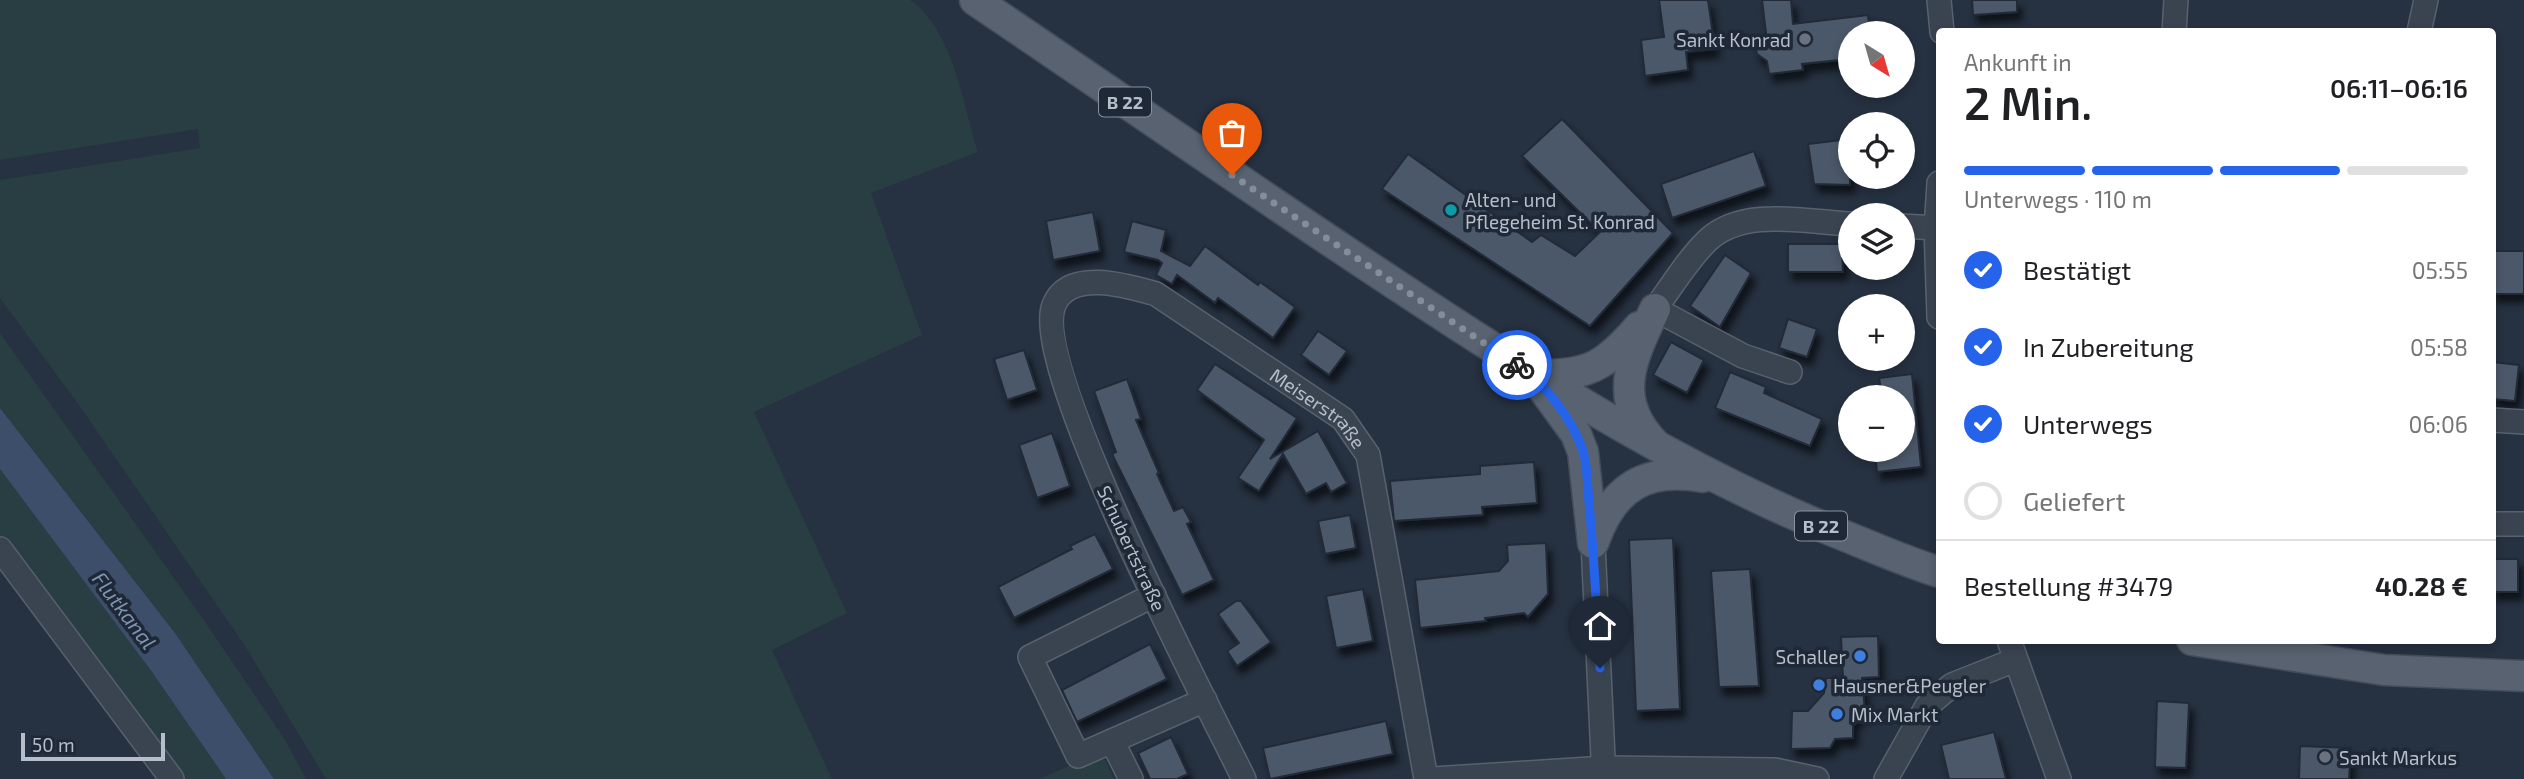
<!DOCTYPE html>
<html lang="de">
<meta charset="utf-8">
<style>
:root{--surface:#fff;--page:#f2f2f2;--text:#202124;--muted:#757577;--line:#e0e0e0;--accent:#2563eb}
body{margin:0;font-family:"Exo 2",sans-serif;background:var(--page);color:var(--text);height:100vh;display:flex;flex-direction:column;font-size:26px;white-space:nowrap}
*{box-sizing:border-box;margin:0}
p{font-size:23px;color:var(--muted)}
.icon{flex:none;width:38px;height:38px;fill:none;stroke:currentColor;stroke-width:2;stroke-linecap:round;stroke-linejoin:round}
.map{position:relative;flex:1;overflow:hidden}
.sheet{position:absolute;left:1936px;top:28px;width:560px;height:616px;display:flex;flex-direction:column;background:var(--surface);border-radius:7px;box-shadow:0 4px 10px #0003}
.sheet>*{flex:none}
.needle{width:46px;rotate:143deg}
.fabs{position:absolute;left:1838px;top:21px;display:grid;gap:14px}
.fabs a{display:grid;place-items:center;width:77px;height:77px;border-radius:50%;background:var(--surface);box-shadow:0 4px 10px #0003;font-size:35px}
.scale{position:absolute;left:21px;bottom:18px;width:144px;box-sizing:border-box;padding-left:7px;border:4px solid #b7becb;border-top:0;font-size:19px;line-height:24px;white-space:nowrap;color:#b7becb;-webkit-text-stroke:5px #1f2836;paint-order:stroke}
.pin{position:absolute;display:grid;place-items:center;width:60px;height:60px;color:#fff;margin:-72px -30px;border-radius:50% 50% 50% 0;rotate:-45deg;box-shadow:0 0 7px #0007}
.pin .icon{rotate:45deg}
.courier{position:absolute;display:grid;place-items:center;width:70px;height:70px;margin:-35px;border:5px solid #2563eb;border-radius:50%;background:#fff;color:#222;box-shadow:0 2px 9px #0007}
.overview em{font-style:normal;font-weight:600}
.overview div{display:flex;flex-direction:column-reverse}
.overview{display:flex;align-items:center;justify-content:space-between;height:119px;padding:0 28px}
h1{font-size:46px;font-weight:600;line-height:52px}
.bar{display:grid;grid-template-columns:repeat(4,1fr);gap:10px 7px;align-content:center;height:84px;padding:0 28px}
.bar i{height:9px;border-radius:5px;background:var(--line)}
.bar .on{background:var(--accent)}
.bar p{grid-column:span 4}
.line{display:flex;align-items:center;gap:18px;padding:0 28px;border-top:2px solid var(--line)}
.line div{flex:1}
ol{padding:0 28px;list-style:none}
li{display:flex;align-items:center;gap:21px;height:77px}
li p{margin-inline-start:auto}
li .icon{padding:7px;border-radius:50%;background:var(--accent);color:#fff;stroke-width:4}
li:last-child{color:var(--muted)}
li i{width:38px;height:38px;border:4px solid var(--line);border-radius:50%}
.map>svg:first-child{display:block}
.green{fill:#283e42}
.water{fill:#3c4e69}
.building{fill:#4c5869;stroke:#212a38;stroke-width:2;filter:url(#shadow)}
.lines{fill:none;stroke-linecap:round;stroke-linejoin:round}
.minor-casing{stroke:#58616e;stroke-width:26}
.major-casing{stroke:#444c5a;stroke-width:33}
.minor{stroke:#3a4350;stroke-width:23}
.major{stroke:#586270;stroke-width:30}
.done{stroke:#848d9b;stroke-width:7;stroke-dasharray:0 12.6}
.route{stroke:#2563eb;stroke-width:9}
.worship-dot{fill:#6b7280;stroke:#1f2836;stroke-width:2.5}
.culture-dot{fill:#0f9aa8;stroke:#1f2836;stroke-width:2.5}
.shop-dot{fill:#3f7fe0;stroke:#1f2836;stroke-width:2.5}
.labels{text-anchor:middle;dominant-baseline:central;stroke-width:7;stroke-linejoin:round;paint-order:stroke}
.shield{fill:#1f2836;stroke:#89919e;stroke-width:2}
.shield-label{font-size:18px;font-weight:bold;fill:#b7becb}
.poi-label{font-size:19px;fill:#b7becb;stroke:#1f2836;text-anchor:start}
.street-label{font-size:19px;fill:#b7becb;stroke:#1f2836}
.water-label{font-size:21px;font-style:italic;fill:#7f94b2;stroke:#1f2836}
</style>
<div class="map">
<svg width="2524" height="779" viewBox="0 0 2524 779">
<defs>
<filter id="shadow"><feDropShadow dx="4.5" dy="8" stdDeviation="3.5" flood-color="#0009"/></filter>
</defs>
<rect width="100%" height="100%" fill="#263141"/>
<g class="green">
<path d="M 0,0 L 910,0 C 953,29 963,104 978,152 L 871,193 L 922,335 L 754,412 L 847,613 L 772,650 L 832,779 L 326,779 L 245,646 L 81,408 L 0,298 L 0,180 L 200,148 L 198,129 L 0,160 Z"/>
<path d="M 0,333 L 201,616 L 284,738 L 306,779 L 274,779 L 175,633 L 0,408 Z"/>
<path d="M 0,469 L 152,672 L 226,779 L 180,779 L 0,539 Z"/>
<path d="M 1101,752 L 1114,779 L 1039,779 Z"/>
</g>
<path class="water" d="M 0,408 L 175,633 L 274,779 L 226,779 L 152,672 L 0,469 Z"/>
<g class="building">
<path d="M 1659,0 L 1708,0 L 1715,49 L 1686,52 L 1688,70 L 1645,76 L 1641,40 L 1664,37 Z"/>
<path d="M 1762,0 L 1791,0 L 1793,24 L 1868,15 L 1870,33 L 1850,33 L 1850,59 L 1802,64 L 1803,70 L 1769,74 L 1767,61 L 1757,54 L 1755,43 L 1766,33 Z"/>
<path d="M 1972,0 L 2017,0 L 2017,12 L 1973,15 Z"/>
<path d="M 1562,119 L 1673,233 L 1590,326 L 1382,189 L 1408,154 L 1532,242 L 1541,235 L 1575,256 L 1600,232 L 1522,156 Z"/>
<path d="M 1850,139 L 1850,185 L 1814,184 L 1808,144 Z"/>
<path d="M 1754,151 L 1766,186 L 1672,218 L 1661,184 Z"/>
<path d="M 1093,212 L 1100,251 L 1053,260 L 1046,221 Z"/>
<path d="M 1132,221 L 1166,230 L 1161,251 L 1190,266 L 1205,246 L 1258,285 L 1260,282 L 1295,307 L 1273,338 L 1218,298 L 1215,303 L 1177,275 L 1172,284 L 1156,275 L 1162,263 L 1158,260 L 1124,252 Z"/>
<path d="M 1788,244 L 1842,244 L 1843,272 L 1788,272 Z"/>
<rect x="2492" y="251" width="32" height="43"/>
<path d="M 1725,255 L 1751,273 L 1720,327 L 1690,306 Z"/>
<path d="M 1788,319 L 1817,329 L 1807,357 L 1779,348 Z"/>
<path d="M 1318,331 L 1347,351 L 1329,375 L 1301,355 Z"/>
<path d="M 1671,342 L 1704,360 L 1687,393 L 1653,375 Z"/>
<path d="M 1024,350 L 1037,390 L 1007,400 L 994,359 Z"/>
<path d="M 2492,362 L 2519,365 L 2515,401 L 2492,399 Z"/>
<path d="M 1215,364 L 1297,418 L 1270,459 L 1318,431 L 1347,483 L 1331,492 L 1326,483 L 1306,494 L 1283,454 L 1259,491 L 1238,478 L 1264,440 L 1197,390 Z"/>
<path d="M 1730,372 L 1766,387 L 1764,393 L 1822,419 L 1810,446 L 1715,408 Z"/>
<path d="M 1912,374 L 1921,467 L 1877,472 L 1875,450 L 1902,450 L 1902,397 L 1882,397 L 1879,378 Z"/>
<path d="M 1127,379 L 1141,419 L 1136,420 L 1159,473 L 1157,474 L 1174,511 L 1183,507 L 1191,522 L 1187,524 L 1214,580 L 1182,595 L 1112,454 L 1116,452 L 1094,391 Z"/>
<path d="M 1052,433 L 1070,486 L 1037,498 L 1019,445 Z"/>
<path d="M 1534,462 L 1537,503 L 1482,507 L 1483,515 L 1394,521 L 1390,481 L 1480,474 L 1480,466 Z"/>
<path d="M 1350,515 L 1356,548 L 1325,554 L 1318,521 Z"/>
<path d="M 1095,534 L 1113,569 L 1014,618 L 998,587 L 1072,549 L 1070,546 Z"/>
<path d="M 1673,538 L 1680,709 L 1636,711 L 1629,540 Z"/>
<path d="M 1546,543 L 1548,594 L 1528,617 L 1524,613 L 1485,618 L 1486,621 L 1420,628 L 1415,580 L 1499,571 L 1508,561 L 1507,545 Z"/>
<rect x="2492" y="559" width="26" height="33"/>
<path d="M 1750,569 L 1759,686 L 1719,687 L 1711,571 Z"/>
<path d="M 1363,589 L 1373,641 L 1336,648 L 1326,596 Z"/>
<path d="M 1236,601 L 1241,601 L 1271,642 L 1237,666 L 1227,651 L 1239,643 L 1218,614 Z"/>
<path d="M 1878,636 L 1879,677 L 1862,678 L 1865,712 L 1853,721 L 1853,738 L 1835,739 L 1830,748 L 1791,749 L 1792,711 L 1808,711 L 1824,693 L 1826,678 L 1843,678 L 1841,637 Z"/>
<path d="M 1150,644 L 1167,679 L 1077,722 L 1062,690 Z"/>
<path d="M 2157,701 L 2189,703 L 2186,768 L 2155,767 Z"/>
<path d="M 1386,721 L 1393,754 L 1270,779 L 1263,748 Z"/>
<path d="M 1994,732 L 2006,779 L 1949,779 L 1941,745 Z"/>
<path d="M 1171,737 L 1188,774 L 1177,779 L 1150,779 L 1138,753 Z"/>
<path d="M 2300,746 L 2351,748 L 2349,779 L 2299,779 Z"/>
</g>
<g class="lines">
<g class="minor-casing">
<g id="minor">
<path d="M 1939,0 L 1942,32"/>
<path d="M 2174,32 L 2176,0"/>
<path d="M 2419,32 L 2426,0"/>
<path d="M 1939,183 L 1936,228 L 1939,317"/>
<path d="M 1902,226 L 1936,228"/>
<path d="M 1790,372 L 1743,356 L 1655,309 C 1672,286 1688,259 1708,240 C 1743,207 1806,222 1850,224"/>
<path d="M 2492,420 L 2524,422"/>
<path d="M 2492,524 L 2524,524"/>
<path d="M 1593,543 L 1604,779"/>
<path d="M 0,549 L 172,779"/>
<path d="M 1154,595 L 1030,657 L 1078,756 L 1205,700"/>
<path d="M 2009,640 L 2059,779"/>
<path d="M 1112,741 L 1131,779"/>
<path id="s1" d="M 1244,779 C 1209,708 1029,365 1054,305 C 1069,268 1128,286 1156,294 L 1343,419 L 1368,455 L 1426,779"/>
<path d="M 1433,779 L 1605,768 L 1775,770 L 1817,779"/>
<path d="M 1886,779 L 1927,706 L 1952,685 L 2015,660"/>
</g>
</g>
<g class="major-casing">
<g id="major">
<path d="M 975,0 C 1117,96 1258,194 1401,288 C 1546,384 1692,476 1855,540 C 1882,551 1910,563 1939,572"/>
<path d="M 1532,375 C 1587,376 1604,368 1639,327"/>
<path d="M 1541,386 L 1576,434 L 1583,452 L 1593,543"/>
<path d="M 1654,443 C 1610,398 1633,356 1655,309"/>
<path d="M 1594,541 C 1613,487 1646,467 1703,477"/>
<path d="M 2192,640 L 2384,670 L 2524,676"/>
</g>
</g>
<use href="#minor" class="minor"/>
<use href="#major" class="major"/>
</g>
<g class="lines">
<path class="done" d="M 1232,175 L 1517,365"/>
<path class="route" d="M 1517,365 C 1544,382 1571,418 1582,448 C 1588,464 1587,485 1589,502 C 1594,557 1597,612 1600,668"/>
</g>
<g class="worship-dot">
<circle cx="1805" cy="39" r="7"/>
<circle cx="2325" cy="757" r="7"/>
</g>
<circle class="culture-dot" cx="1451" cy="210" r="7"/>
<g class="shop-dot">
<circle cx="1860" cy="656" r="7"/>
<circle cx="1819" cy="685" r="7"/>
<circle cx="1837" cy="714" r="7"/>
</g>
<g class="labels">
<g class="shield">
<rect x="1099" y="87.5" width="52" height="29" rx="5"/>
<rect x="1795" y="511.5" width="52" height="29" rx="5"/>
</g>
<g class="shield-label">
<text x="1125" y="102">B 22</text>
<text x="1821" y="526">B 22</text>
</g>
<g class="poi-label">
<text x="1791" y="39" text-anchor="end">Sankt Konrad</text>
<text x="1465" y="199">Alten- und<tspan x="1465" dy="22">Pflegeheim St. Konrad</tspan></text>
<text x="1846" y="656" text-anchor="end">Schaller</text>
<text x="1833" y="685">Hausner&amp;Peugler</text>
<text x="1851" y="714">Mix Markt</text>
<text x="2339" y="757">Sankt Markus</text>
</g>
<g class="street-label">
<text stroke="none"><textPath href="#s1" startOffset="826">Meiserstraße</textPath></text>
<text transform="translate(1132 548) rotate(65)">Schubertstraße</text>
</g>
<g class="water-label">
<text transform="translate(125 610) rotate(53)">Flutkanal</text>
</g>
</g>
</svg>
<div class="fabs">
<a><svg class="needle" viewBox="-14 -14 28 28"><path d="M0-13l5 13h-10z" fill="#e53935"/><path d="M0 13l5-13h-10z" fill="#757577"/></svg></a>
<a><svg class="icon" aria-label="locate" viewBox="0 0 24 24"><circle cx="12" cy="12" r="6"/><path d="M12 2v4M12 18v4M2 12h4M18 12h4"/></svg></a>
<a><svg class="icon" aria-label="layers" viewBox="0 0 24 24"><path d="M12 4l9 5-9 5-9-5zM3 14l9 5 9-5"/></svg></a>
<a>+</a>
<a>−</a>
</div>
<div class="scale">50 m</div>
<div class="pin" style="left:1232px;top:175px;background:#ea580c"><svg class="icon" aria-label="bag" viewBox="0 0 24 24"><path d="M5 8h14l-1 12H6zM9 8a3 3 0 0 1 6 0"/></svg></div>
<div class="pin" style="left:1600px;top:668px;background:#1f2937"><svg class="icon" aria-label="home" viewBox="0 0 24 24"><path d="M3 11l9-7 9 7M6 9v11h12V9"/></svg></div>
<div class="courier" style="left:1517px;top:365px"><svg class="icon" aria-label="bike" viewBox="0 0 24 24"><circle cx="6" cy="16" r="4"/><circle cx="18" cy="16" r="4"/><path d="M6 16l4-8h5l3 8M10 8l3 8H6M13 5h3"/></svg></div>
<section class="sheet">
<div class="overview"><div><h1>2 Min.</h1><p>Ankunft in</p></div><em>06:11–06:16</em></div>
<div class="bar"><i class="on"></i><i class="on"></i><i class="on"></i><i></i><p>Unterwegs · 110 m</p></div>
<ol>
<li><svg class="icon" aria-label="check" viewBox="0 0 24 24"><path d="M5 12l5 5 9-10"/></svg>Bestätigt<p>05:55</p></li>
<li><svg class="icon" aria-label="check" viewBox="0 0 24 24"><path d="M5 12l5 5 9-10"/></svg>In Zubereitung<p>05:58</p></li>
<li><svg class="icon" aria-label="check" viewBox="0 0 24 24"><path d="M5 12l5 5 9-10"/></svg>Unterwegs<p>06:06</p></li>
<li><i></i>Geliefert</li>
</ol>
<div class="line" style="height:91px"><div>Bestellung #3479</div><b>40.28 €</b></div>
</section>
</div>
